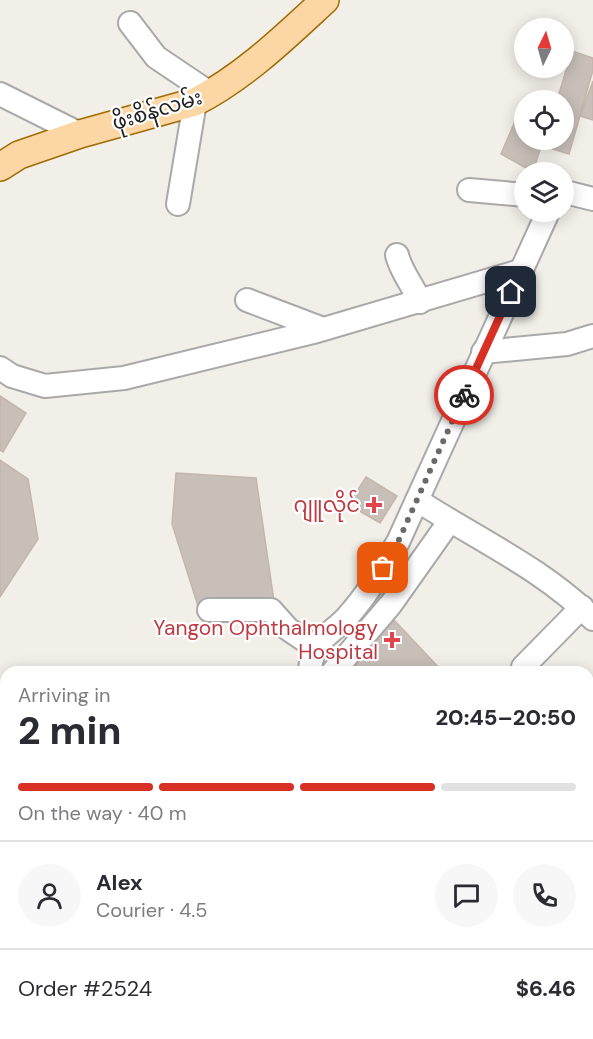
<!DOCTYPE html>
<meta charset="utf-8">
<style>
:root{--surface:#fff;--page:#f7f7f7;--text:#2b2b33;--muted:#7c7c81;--line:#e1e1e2;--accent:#d93025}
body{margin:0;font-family:"DM Sans","Noto Sans Myanmar",sans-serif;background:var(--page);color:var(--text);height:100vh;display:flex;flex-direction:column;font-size:22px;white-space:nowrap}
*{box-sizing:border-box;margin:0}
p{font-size:20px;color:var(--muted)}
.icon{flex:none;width:33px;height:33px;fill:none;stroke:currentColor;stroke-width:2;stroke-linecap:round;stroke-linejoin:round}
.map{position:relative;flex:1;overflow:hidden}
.side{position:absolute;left:0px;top:666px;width:594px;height:374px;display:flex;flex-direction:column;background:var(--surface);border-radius:18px 18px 0 0;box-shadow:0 3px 15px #0003}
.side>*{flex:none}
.needle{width:39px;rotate:5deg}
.tools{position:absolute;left:514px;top:18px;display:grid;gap:12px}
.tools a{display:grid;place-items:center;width:60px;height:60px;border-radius:50%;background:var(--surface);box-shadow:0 3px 15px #0003;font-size:30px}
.pin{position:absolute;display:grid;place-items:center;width:51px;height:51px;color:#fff;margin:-26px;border-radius:12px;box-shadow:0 3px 9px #0006}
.courier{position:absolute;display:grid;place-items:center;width:60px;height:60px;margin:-30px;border:4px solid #d93025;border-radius:50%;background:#fff;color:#222;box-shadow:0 2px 8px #0007}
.summary em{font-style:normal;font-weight:800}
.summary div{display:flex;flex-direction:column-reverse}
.summary{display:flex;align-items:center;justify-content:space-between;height:102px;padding:0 18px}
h1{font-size:39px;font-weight:800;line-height:45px}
.bar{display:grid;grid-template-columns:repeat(4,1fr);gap:9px 6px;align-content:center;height:72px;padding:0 18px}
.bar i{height:8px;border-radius:4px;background:var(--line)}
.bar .active{background:var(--accent)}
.bar p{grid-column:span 4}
.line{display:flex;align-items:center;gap:15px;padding:0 18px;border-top:2px solid var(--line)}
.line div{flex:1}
.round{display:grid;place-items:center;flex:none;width:63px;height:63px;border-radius:32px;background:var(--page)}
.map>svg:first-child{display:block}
.park{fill:#c8facc}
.water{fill:#aad3df}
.building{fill:#c7bfb8;stroke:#c4b6ab;stroke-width:1.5}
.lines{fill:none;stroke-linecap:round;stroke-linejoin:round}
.minor-casing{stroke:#a9a9a9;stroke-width:26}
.major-casing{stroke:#a06b00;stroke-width:30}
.minor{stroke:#fff;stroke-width:22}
.major{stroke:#fcd6a4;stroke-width:27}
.done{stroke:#6b6a68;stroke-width:6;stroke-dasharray:0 10.8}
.route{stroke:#d93025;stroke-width:8}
.health-dot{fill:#e0444e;stroke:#fff;stroke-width:2}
.labels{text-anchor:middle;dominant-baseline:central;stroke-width:4.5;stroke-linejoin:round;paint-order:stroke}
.street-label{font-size:21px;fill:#222;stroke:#fff}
.health-label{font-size:21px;fill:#be3a42;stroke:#fff;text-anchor:end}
</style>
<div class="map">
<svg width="593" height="1039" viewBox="0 0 593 1039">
<rect width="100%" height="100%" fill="#f2efe9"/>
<g class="park">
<path d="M 0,894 L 6,897 L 6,947 L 0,949 Z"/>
<path d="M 264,1034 L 482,1034 L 480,1039 L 260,1039 Z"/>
</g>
<path class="water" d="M 6,947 L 6,1034 L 264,1034 L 260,1039 L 0,1039 L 0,949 Z"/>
<g class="building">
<path d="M 572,51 L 593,58 L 593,70 L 569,154 L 543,146 L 545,140 L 564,140 L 564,100 L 557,100 Z"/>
<path d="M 593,81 L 593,120 L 580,116 Z"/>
<path d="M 519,112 L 525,114 L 525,140 L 543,140 L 533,172 L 501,154 Z"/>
<path d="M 0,396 L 26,413 L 3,452 L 0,450 Z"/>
<path d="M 0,460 L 28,479 L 38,539 L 0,597 Z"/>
<path d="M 176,473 L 256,478 L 274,601 L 198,606 L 172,524 Z"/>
<path d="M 366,477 L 397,496 L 380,523 L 361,512 L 352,499 Z"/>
<path d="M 394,620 L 443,672 L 363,672 L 351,660 Z"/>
</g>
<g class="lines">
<g class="minor-casing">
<g id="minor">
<path d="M 130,23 L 156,57 L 211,94"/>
<path d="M 0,94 L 80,134"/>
<path d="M 469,190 L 525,195"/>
<path d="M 564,195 L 569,193 L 593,199"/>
<path d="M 178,204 L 195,102"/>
<path d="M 397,255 C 401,272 413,285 420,302"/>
<path d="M 247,300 L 323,329"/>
<path d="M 483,352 L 567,344 L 593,336"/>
<path d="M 0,368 L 12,376 L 45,386 L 124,378 L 317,331 L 520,271"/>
<path d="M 417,500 C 475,538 544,569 593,619"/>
<path d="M 209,610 L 271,610 L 288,629 L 316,648"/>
<path d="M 310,672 C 310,664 312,657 315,649 C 323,635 338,628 348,616 C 368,594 383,567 398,542 L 548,212"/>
<path d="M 333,672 L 391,604 L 449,522"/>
<path d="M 522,672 L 523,667 L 582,607"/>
<path d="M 588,719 L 593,714"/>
<path d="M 588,985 L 593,983"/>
</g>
</g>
<g class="major-casing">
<g id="major">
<path d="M 0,167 L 19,155 L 80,134 L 195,102 C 244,77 285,37 325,0"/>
<path d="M 0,851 L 6,855"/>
<path d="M 0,876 L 6,879"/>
<path d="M 502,1039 L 504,1034"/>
<path d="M 523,1039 L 524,1034"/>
</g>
</g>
<use href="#minor" class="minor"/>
<use href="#major" class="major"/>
</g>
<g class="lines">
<path class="done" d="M 383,568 L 398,542 L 464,395"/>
<path class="route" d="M 464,395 L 511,292"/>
</g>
<g class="health-dot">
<path d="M371 496h6v6h6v6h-6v6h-6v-6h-6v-6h6z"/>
<path d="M389 631h6v6h6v6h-6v6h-6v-6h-6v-6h6z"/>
</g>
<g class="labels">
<g class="street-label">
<text transform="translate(157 110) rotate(-17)">ဖိုးစိန်လမ်း</text>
</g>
<g class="health-label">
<text x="360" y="505">ဂျူလိုင်</text>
<text x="378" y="628">Yangon Ophthalmology<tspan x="378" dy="24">Hospital</tspan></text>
</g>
</g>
</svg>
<div class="tools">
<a><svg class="needle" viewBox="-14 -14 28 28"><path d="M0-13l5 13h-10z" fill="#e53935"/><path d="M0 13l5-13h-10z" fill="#7c7c81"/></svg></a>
<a><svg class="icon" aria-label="locate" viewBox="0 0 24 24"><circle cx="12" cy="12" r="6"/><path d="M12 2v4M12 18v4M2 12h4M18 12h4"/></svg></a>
<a><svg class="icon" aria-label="layers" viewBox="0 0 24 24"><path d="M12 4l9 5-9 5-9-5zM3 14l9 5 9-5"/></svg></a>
</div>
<div class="pin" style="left:383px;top:568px;background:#ea580c"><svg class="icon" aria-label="bag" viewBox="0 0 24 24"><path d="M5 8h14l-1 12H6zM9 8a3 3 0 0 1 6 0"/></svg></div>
<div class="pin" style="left:511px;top:292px;background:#1f2937"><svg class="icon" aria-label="home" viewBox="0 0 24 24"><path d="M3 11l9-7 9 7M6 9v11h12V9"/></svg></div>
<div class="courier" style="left:464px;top:395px"><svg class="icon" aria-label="bike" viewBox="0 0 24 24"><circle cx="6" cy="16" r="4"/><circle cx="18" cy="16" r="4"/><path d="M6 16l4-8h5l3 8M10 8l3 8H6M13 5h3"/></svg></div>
<section class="side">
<div class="summary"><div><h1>2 min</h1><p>Arriving in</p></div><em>20:45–20:50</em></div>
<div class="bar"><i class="active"></i><i class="active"></i><i class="active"></i><i></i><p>On the way · 40 m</p></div>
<div class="line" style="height:108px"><a class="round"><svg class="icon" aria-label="person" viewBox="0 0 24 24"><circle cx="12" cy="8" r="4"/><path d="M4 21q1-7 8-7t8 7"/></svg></a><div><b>Alex</b><p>Courier · 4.5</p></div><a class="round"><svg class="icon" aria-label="chat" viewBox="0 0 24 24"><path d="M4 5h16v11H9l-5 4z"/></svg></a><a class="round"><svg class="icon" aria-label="phone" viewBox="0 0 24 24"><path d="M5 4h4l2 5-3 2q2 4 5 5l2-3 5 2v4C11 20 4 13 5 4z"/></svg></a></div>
<div class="line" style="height:78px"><div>Order #2524</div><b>$6.46</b></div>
</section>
</div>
